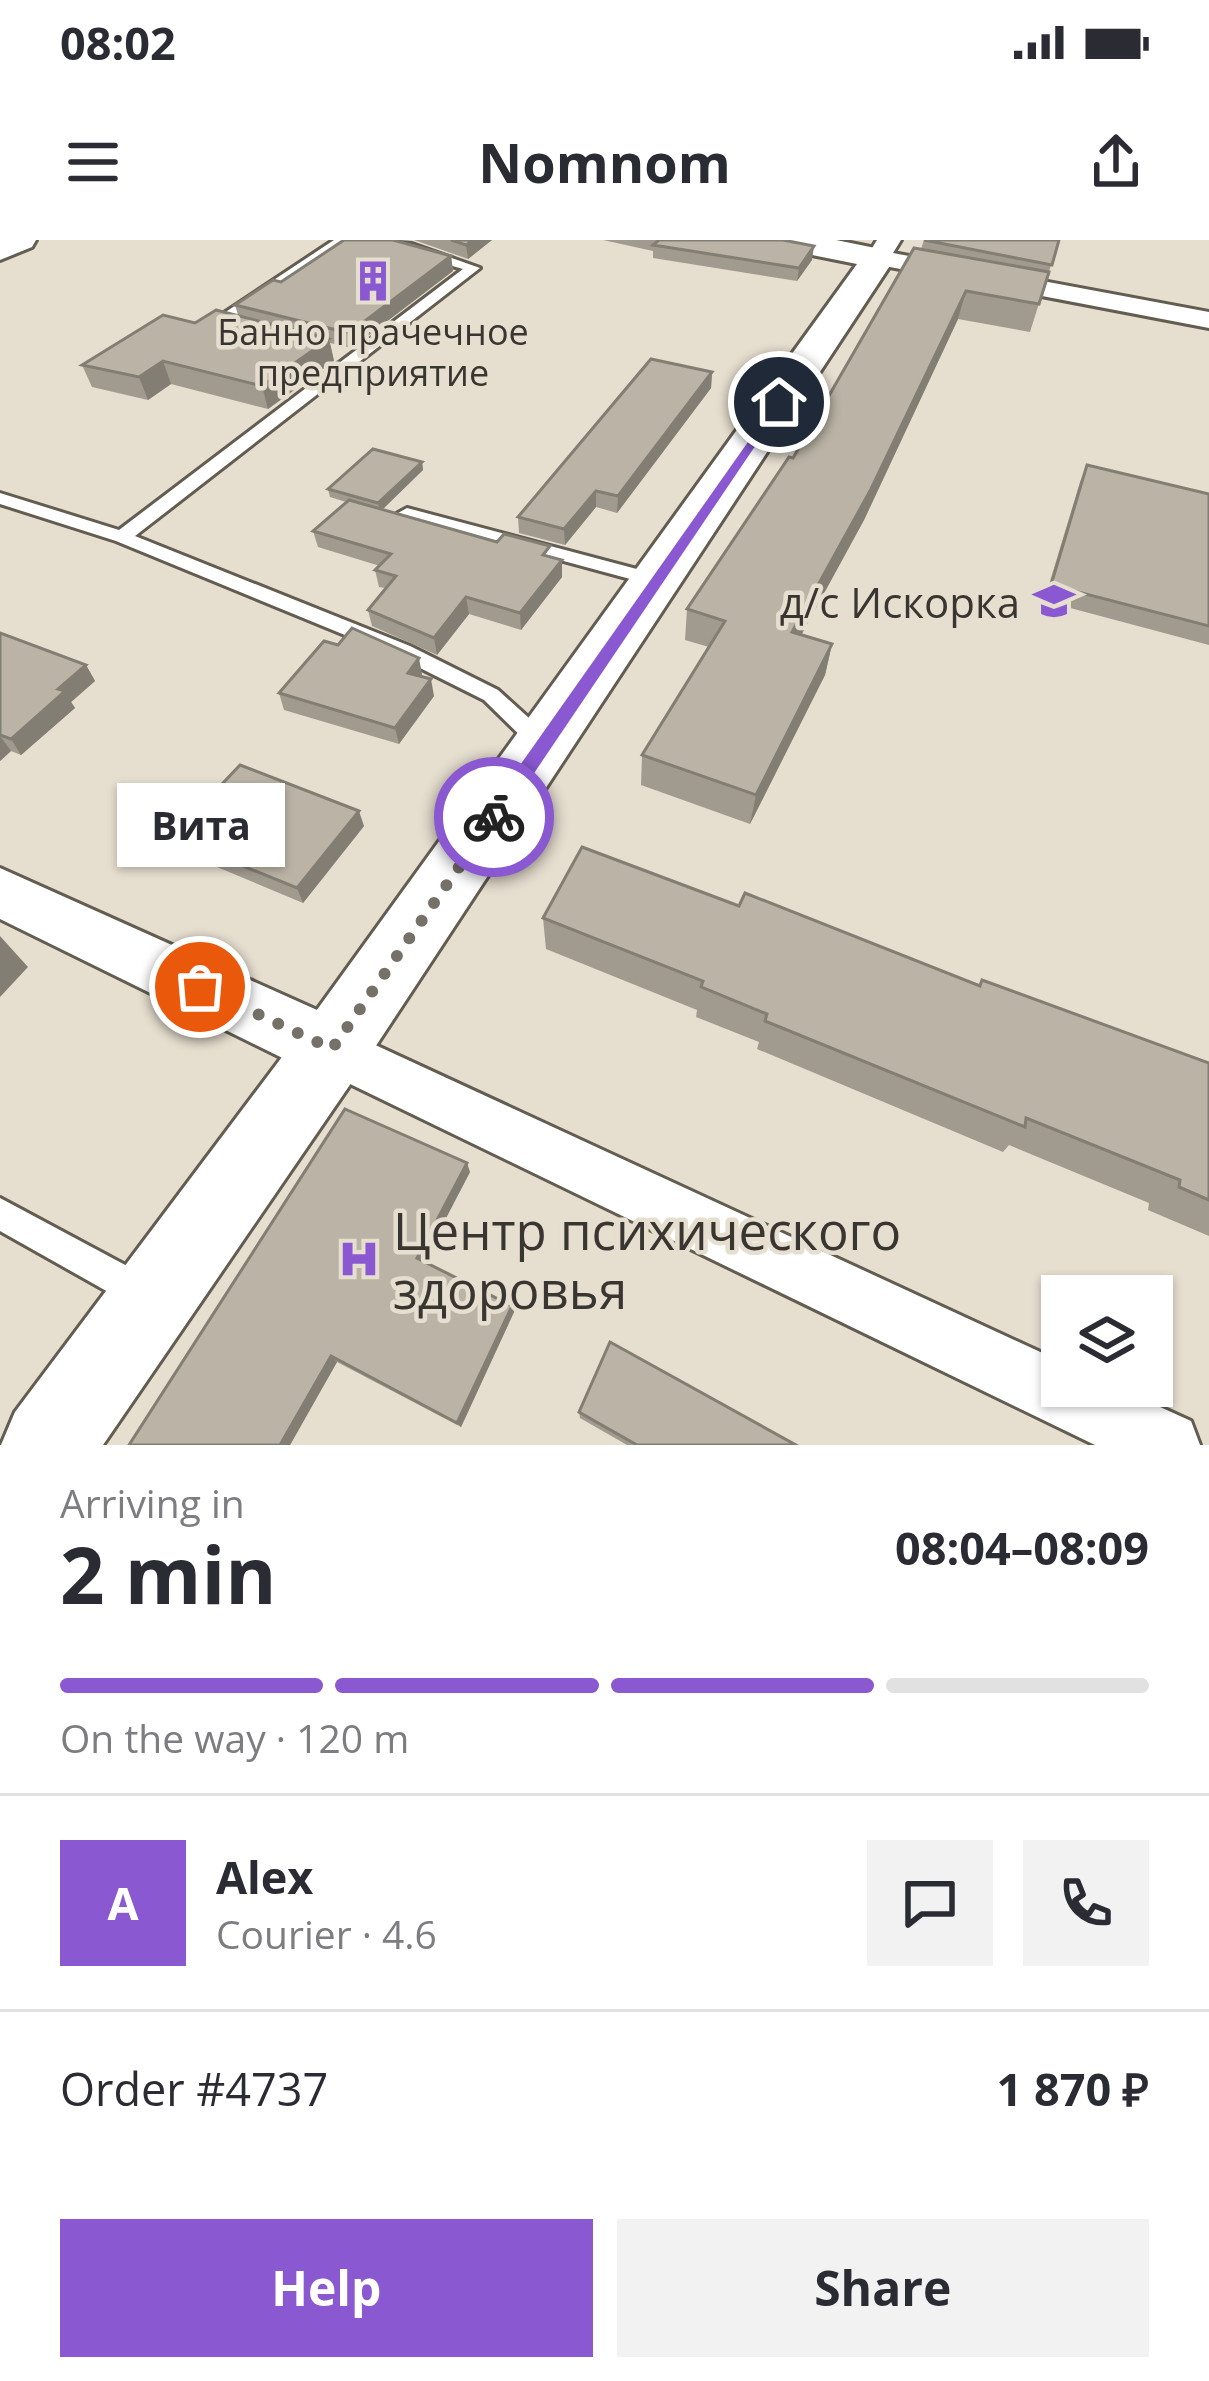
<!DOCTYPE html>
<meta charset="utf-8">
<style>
:root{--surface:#fff;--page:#f2f2f3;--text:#2b2b33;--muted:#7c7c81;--line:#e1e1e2;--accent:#8a59d2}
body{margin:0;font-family:"Open Sans",sans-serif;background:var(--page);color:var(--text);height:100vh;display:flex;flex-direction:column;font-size:45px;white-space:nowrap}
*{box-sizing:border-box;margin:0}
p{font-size:39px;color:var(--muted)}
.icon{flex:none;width:66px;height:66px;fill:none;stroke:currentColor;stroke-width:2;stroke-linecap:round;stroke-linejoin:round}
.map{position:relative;height:1205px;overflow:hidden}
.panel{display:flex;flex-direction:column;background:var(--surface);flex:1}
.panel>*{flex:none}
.fabs{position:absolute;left:1041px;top:1035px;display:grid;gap:24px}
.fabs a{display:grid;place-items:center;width:132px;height:132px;border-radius:0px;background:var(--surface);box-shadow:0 3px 9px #0004;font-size:60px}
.pin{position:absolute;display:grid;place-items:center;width:102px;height:102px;color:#fff;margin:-51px;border:6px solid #fff;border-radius:50%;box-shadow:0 3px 12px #0007}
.courier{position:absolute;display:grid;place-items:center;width:120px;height:120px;margin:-60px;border:9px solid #8a59d2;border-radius:50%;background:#fff;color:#222;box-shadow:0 3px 15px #0007}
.bubble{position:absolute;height:84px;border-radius:0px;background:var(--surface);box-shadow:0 3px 9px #0004;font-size:39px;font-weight:700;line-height:84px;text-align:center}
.head em{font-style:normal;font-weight:700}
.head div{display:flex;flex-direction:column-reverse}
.head{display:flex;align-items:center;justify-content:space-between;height:204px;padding:0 60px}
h1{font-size:78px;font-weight:700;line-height:90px}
.bar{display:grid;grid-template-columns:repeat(4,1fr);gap:18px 12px;align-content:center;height:144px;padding:0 60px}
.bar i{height:15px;border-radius:9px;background:var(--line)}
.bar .selected{background:var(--accent)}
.bar p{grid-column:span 4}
.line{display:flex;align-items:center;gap:30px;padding:0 60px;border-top:3px solid var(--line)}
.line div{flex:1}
.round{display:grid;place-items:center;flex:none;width:126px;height:126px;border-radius:0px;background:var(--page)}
.action{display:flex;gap:24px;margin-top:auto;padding:24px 60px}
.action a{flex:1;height:138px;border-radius:0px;background:var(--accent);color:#fff;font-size:48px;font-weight:700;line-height:138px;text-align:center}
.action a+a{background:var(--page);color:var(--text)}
.status{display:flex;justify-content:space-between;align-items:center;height:84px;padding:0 60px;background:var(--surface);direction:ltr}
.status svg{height:33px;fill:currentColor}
header{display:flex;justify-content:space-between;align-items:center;height:156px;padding:0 60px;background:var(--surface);font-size:54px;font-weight:700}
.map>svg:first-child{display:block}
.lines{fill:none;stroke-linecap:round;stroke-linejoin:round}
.service-casing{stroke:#635c50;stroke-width:6}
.minor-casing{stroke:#635c50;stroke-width:6}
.tertiary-casing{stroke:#635c50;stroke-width:6}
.secondary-casing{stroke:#635c50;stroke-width:6}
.service{fill:#fff;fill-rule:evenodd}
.minor{fill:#fff;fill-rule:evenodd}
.tertiary{fill:#fff;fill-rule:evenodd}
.secondary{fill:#fff;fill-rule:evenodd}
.wall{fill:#a19b8f}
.shaded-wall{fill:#837e74}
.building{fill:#bbb4a6;stroke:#837e74;stroke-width:3}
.route{fill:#8a59d2}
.done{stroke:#767168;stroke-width:12;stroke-dasharray:0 21.6}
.labels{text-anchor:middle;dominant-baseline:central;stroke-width:9;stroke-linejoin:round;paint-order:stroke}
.far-poi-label{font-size:36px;fill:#393631;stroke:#e6decf}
.poi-label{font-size:42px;fill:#393631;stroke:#e6decf;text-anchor:end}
.near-poi-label{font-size:51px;fill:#393631;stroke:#e6decf;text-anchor:start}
</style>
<div class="status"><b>08:02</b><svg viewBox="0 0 49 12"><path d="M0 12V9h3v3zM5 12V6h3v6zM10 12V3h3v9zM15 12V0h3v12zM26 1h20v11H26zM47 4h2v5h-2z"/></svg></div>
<header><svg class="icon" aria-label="menu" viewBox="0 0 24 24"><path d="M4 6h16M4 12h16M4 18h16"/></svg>Nomnom<svg class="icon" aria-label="share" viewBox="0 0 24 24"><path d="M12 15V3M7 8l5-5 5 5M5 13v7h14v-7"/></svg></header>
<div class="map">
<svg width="1209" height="1205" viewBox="0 0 1209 1205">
<rect width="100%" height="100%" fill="#e6decf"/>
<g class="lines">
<g class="service-casing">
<g id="service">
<path d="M 334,0 L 349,0 L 227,82 L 233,86 L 231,89 L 209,83 Z"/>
<path d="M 361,0 L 412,4 L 480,28 L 135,296 L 410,406 L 498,450 L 552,499 L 555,505 L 552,511 L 536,511 L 484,460 L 396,416 L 116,301 L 0,264 L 0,253 L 119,290 L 463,29 Z"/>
<path d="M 407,268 L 663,336 L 666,340 L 656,346 L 401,277 L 398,273 Z"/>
<path d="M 0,958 L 157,1042 L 161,1054 L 157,1066 L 145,1070 L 133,1066 L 0,991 Z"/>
</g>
</g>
<g class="minor-casing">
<g id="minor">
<path d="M 877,0 L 901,0 L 893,13 L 1209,72 L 1209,88 L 869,23 L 866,18 Z"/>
<path d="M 332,785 L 1062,1122 L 1062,1146 L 1114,1146 L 1191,1181 L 1200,1205 L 1095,1205 L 313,826 L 306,809 L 313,792 Z"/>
</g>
</g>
<g class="tertiary-casing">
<path id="tertiary" d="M 0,628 L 355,787 L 365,809 L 355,831 L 332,839 L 309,831 L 0,679 Z"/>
</g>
<g class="secondary-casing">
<g id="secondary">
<path d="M 0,0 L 36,0 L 32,7 L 0,20 Z"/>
<path d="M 768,0 L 836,0 L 890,11 L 895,18 L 358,833 L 103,1205 L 1,1205 L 15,1172 L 306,785 L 857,24 L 772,7 Z"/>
</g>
</g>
<use href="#service" class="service"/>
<use href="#minor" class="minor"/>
<use href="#tertiary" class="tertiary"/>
<use href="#secondary" class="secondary"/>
</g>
<g class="wall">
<path d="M 414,0 L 492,0 L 468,19 Z"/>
<path d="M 603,0 L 783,0 L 812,20 L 797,41 L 653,18 L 653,11 Z"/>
<path d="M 924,0 L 1059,0 L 1030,92 L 958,79 L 864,280 L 801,395 L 832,404 L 825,435 L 750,584 L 641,545 L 642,515 L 709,407 L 685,400 L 687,369 L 793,218 L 921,9 Z"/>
<path d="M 451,16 L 453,31 L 352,108 L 330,103 L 334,121 L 268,169 L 171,144 L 148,160 L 92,147 L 82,125 L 195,83 L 238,75 L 235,65 L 281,42 Z"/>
<path d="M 712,132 L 711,148 L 617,273 L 596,267 L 565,305 L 519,293 L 518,277 Z"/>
<path d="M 422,222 L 423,230 L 382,269 L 562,320 L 562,337 L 521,390 L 469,374 L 437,415 L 372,386 L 368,370 L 385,348 L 379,347 L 375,330 L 380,326 L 318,307 L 313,291 L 346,262 L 330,257 L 328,249 Z"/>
<path d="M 1087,225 L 1209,254 L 1209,405 L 1044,361 L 1080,242 Z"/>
<path d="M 0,393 L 86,425 L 95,441 L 71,462 L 75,468 L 21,515 L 11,511 L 0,521 Z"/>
<path d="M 422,434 L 421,437 L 434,456 L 399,504 L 284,470 L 279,453 Z"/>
<path d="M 364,586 L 303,663 L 181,612 L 172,597 Z"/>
<path d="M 739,666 L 978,745 L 982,740 L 1209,823 L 1209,996 L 1148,970 L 1149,963 L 1009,905 L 1003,912 L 757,809 L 759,802 L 696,777 L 697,770 L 546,709 L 543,678 Z"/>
<path d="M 470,932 L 423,1022 L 512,1066 L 514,1072 L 461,1187 L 337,1122 L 290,1205 L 129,1205 Z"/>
<path d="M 579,1172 L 796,1205 L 627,1205 L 580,1178 Z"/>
</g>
<g class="shaded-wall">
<path d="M 473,0 L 492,0 L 468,19 L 466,5 Z"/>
<path d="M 814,6 L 812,20 L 797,41 L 799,28 Z"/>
<path d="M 451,16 L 453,31 L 352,108 L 349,93 Z"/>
<path d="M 966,51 L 958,79 L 864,280 L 786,423 L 792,392 Z"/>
<path d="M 329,99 L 334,121 L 268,169 L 262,146 Z"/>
<path d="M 163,121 L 171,144 L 148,160 L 139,137 Z"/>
<path d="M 712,132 L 711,148 L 617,273 L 618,256 Z"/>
<path d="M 422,222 L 423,230 L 380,272 L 378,263 Z"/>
<path d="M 596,251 L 596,267 L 565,305 L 564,289 Z"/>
<path d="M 562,320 L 562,337 L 521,390 L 520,373 Z"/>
<path d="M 466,357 L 469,374 L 437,415 L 434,398 Z"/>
<path d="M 832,404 L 825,435 L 750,584 L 756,555 Z"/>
<path d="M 419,418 L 422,434 L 411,449 L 408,433 Z"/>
<path d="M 86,425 L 95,441 L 71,462 L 75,468 L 21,515 L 11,499 L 58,449 Z"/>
<path d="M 431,439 L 434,456 L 399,504 L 395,488 Z"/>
<path d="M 0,496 L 11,511 L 0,521 Z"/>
<path d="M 359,571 L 364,586 L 303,663 L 297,648 Z"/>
<path d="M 0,696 L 28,727 L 0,757 Z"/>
<path d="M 467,923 L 470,932 L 421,1026 L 417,1018 Z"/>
<path d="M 512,1066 L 514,1072 L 461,1187 L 457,1183 Z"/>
<path d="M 331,1116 L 337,1122 L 290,1205 L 280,1205 Z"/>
</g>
<g class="building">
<path d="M 344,0 L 393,0 L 451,16 L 349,93 L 235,65 L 273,40 L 281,42 Z"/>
<path d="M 451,0 L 473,0 L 466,5 Z"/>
<path d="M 659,0 L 783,0 L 814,6 L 799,28 L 653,5 Z"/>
<path d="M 924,0 L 1059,0 L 1052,25 Z"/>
<path d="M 914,8 L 1049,32 L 1039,64 L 966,51 L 871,249 L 792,392 L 832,404 L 756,555 L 642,515 L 725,381 L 687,369 L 789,217 L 793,218 Z"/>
<path d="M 216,70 L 329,99 L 262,146 L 163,121 L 139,137 L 82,125 L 163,75 L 195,83 Z"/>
<path d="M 651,119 L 712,132 L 618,256 L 596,251 L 564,289 L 518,277 Z"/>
<path d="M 373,209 L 422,222 L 378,263 L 328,249 Z"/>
<path d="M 1087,225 L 1209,254 L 1209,386 L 1051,345 Z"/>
<path d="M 349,260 L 497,302 L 504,294 L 550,306 L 543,315 L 562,320 L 520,373 L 466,357 L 434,398 L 368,370 L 396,336 L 375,330 L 391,314 L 313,291 Z"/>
<path d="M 352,388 L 419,418 L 408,433 L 431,439 L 395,488 L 279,453 L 324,401 L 338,405 Z"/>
<path d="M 0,393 L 86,425 L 58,449 L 65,451 L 11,499 L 0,495 Z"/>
<path d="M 240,525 L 359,571 L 297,648 L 172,597 Z"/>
<path d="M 582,607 L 739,666 L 745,653 L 980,746 L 982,740 L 1209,823 L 1209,960 L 1179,947 L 1180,940 L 1026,878 L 1025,887 L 765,781 L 767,774 L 701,747 L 703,741 L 543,678 Z"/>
<path d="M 345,869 L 467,923 L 417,1018 L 512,1066 L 457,1183 L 331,1116 L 280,1205 L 129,1205 Z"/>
<path d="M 610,1102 L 796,1205 L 637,1205 L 579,1172 Z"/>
</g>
<path class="route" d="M 779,158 L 785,162 L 501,582 L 487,582 L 487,572 Z"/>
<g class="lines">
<path class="done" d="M 200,747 L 332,809 L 494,577"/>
</g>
<defs>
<g id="building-bare" transform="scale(3.24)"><path d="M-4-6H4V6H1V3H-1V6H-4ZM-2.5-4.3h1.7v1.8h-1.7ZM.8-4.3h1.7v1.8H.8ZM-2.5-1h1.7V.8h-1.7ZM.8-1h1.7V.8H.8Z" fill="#8a59d2" stroke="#e6decf" stroke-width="2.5" paint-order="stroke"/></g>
<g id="school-bare" transform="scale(3.24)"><path d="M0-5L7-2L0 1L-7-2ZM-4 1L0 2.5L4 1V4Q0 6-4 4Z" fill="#8a59d2" stroke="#e6decf" stroke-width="2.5" paint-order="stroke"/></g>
<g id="hospital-bare" transform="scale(3.24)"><path d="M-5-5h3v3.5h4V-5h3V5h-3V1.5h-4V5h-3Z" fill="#8a59d2" stroke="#e6decf" stroke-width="2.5" paint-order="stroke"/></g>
</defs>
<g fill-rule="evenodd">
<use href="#building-bare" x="373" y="41"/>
<use href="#school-bare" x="1054" y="361"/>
<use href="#hospital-bare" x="359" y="1019"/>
</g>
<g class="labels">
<g class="far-poi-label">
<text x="373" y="91">Банно прачечное<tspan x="373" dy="41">предприятие</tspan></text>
</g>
<g class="poi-label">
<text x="1020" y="361">д/с Искорка</text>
</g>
<g class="near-poi-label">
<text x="393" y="990">Центр психического<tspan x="393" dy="59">здоровья</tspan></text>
</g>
</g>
</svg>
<div class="fabs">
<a><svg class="icon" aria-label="layers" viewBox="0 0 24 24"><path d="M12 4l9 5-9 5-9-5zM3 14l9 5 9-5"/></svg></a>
</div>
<div class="pin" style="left:200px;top:747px;background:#ea580c"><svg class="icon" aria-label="bag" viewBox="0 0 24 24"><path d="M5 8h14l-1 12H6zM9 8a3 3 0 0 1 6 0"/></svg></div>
<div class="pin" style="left:779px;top:162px;background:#1f2937"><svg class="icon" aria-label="home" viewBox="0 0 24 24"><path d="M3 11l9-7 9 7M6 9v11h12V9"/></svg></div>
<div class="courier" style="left:494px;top:577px"><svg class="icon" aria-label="bike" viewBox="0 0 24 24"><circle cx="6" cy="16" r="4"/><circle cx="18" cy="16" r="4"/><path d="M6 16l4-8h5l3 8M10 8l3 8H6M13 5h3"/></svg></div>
<div class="bubble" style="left:117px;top:543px;width:168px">Вита</div>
</div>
<section class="panel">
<div class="head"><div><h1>2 min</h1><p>Arriving in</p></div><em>08:04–08:09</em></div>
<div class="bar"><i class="selected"></i><i class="selected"></i><i class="selected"></i><i></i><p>On the way · 120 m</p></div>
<div class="line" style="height:216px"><b class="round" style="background:var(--accent);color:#fff">A</b><div><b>Alex</b><p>Courier · 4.6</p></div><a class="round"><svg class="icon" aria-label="chat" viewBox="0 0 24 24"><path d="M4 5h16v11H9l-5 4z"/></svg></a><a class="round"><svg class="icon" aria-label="phone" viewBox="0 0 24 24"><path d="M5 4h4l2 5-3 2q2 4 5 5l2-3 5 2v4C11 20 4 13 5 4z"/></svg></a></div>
<div class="line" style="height:156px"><div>Order #4737</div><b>1 870 ₽</b></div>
<div class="action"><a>Help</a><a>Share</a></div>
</section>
